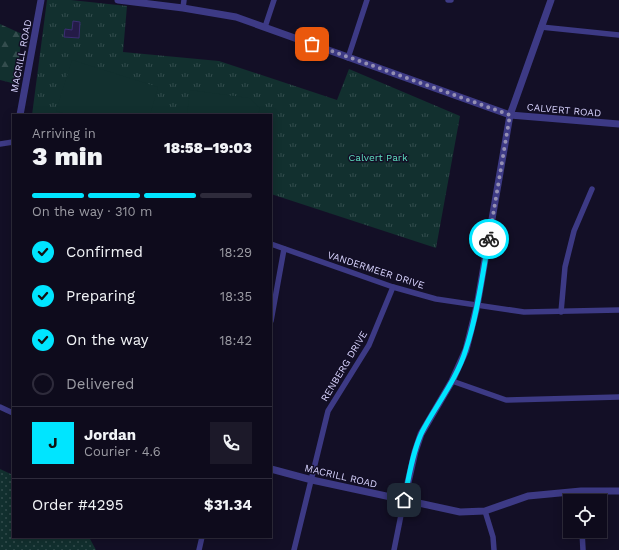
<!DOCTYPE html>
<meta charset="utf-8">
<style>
:root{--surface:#0e0b1c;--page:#1c1929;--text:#f1f3f6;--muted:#9b9ba3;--line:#2e2b3b;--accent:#00e5ff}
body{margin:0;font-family:"Work Sans",sans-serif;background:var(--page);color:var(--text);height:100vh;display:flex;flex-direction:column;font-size:15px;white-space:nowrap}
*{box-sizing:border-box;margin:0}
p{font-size:13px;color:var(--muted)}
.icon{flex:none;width:22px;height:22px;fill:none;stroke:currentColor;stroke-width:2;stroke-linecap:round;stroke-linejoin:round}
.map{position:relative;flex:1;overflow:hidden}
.sheet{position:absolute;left:12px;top:114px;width:260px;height:424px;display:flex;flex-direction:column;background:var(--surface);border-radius:0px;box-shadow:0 2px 10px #0003,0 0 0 1px var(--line)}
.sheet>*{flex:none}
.fabs{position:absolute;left:563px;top:494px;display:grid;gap:8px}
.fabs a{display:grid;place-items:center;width:44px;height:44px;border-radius:0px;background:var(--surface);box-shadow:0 2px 10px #0003,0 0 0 1px var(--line);font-size:20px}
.pin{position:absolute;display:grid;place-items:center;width:34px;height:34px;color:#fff;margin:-17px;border-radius:8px;box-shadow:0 2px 6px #0006}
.courier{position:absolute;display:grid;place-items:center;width:40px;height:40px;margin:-20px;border:3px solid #00e5ff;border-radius:50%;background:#fff;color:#222;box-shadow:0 1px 5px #0007}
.overview em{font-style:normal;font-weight:800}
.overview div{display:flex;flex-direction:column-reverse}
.overview{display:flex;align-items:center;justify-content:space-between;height:68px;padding:0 20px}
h1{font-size:26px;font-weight:800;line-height:30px}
.bar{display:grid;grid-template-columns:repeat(4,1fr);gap:6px 4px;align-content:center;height:48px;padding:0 20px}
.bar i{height:5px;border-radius:3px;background:var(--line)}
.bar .current{background:var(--accent)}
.bar p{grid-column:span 4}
.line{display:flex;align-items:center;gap:10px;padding:0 20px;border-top:1px solid var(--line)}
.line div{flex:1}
.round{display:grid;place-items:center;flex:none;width:42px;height:42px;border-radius:0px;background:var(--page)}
ol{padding:0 20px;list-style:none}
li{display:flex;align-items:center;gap:12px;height:44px}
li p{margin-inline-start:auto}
li .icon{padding:4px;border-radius:50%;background:var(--accent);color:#111;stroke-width:4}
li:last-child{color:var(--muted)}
li i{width:22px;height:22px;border:2px solid var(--line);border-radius:50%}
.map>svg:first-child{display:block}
.grass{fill:url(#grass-dots)}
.forest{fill:url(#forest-firs)}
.park{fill:url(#park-tufts)}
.pitch{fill:#12302f}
.building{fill:#241b47;stroke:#3b2d73}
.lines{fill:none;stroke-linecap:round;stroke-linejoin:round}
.minor{stroke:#3d3a85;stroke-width:5.5}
.tertiary{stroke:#3d3a85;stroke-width:7}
.done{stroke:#948fb3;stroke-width:4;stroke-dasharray:0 7.2}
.route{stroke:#00e5ff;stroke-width:5}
.labels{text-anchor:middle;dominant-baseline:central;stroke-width:3;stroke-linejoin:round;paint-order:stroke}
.street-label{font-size:10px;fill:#d9d4ff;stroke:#130f26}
.park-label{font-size:10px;fill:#5fe0c0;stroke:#130f26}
</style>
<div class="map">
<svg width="619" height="550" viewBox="0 0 619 550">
<defs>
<pattern id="grass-dots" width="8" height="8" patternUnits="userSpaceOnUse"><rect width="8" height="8" fill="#12302f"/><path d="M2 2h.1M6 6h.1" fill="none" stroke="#344d4e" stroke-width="1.8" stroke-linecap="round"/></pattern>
<pattern id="forest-firs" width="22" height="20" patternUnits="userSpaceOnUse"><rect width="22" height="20" fill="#12302f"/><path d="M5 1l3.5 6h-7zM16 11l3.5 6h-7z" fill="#344d4e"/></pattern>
<pattern id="park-tufts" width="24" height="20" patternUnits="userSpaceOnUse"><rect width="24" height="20" fill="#12302f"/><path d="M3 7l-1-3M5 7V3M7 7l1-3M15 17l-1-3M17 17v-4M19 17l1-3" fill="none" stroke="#344d4e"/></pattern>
</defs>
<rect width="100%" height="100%" fill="#130f26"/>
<path class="grass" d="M 0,469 L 13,475 L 13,537 L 89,537 L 96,550 L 0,550 Z"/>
<path class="forest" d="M 0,24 L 22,34 L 16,84 L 0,80 Z"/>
<path class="park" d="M 47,0 L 71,0 L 127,6 L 123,52 L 219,61 L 337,100 L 349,69 L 460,116 L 436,248 L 271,194 L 271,115 L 32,115 Z"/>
<g class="pitch">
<path d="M 72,60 L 158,87 L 150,115 L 70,115 L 56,111 Z"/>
<path d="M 190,90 L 249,98 L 260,108 L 258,115 L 187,115 Z"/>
</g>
<path class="building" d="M 73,21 L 80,22 L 79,38 L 64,37 L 65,29 L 72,30 Z"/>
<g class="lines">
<g class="minor">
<path d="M 448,0 L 451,0"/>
<path d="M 183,8 L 184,0"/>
<path d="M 265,27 L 274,0"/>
<path d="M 541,27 L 619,35"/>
<path d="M 348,58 L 367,0"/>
<path d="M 0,144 L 13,142"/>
<path d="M 271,244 L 393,287 L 436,299 L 524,312 L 619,310"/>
<path d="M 561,312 L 565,267 L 574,231 L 592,189"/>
<path d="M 271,321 L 284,249"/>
<path d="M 452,381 L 506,400 L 619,397"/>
<path d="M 0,407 L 13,413"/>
<path d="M 581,491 L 581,501"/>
<path d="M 485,511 L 493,537 L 494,550"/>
<path d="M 582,531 L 583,550"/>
<path d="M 199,550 L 202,537"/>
<path d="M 294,550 L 328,411 L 369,345 L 393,287"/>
<path d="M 394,550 L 404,500"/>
</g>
<g class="tertiary">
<path d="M 118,0 L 183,8 L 236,17 L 510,115 L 619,124"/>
<path d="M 20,115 L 41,0"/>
<path d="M 271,469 L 312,480 L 460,512 L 485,511 L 528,496 L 581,491 L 619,491"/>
<path d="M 404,500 L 415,452 L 421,434 L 452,381 L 466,350 L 477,306 L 510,115 L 551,0"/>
</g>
</g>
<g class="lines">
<path class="done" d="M 312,44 L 510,115 L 489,239"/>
<path class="route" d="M 404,500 C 409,478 412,453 422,432 C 436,405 457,379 466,349 C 478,313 482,275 489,239"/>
</g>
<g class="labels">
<g class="street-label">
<text transform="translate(21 56) rotate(-79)">MACRILL ROAD</text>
<text transform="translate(564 110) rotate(5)">CALVERT ROAD</text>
<text transform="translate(376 270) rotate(18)">VANDERMEER DRIVE</text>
<text transform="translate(344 366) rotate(-59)">RENBERG DRIVE</text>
<text transform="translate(341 476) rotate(13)">MACRILL ROAD</text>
</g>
<g class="park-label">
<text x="378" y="157">Calvert Park</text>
</g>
</g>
</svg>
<div class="fabs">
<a><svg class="icon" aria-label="locate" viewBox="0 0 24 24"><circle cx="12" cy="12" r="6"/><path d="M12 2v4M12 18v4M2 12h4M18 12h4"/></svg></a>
</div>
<div class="pin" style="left:312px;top:44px;background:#ea580c"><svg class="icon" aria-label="bag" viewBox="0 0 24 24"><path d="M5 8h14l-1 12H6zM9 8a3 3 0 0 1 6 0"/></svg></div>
<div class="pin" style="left:404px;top:500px;background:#1f2937"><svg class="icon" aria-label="home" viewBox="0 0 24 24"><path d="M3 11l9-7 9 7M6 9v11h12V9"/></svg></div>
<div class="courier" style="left:489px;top:239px"><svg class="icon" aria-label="bike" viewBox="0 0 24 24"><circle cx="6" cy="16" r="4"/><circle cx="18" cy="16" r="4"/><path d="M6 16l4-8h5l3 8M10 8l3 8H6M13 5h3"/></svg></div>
<section class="sheet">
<div class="overview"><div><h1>3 min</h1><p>Arriving in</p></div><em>18:58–19:03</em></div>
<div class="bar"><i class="current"></i><i class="current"></i><i class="current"></i><i></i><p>On the way · 310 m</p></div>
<ol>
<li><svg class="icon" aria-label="check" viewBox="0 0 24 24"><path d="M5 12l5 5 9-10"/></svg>Confirmed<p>18:29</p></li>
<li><svg class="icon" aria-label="check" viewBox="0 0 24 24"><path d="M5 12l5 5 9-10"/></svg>Preparing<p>18:35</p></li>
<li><svg class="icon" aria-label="check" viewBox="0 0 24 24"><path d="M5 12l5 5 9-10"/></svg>On the way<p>18:42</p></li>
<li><i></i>Delivered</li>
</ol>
<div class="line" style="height:72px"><b class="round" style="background:var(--accent);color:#111">J</b><div><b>Jordan</b><p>Courier · 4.6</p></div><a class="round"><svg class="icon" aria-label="phone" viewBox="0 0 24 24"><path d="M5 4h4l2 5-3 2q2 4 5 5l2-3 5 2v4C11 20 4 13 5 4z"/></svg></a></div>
<div class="line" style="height:52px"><div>Order #4295</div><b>$31.34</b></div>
</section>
</div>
